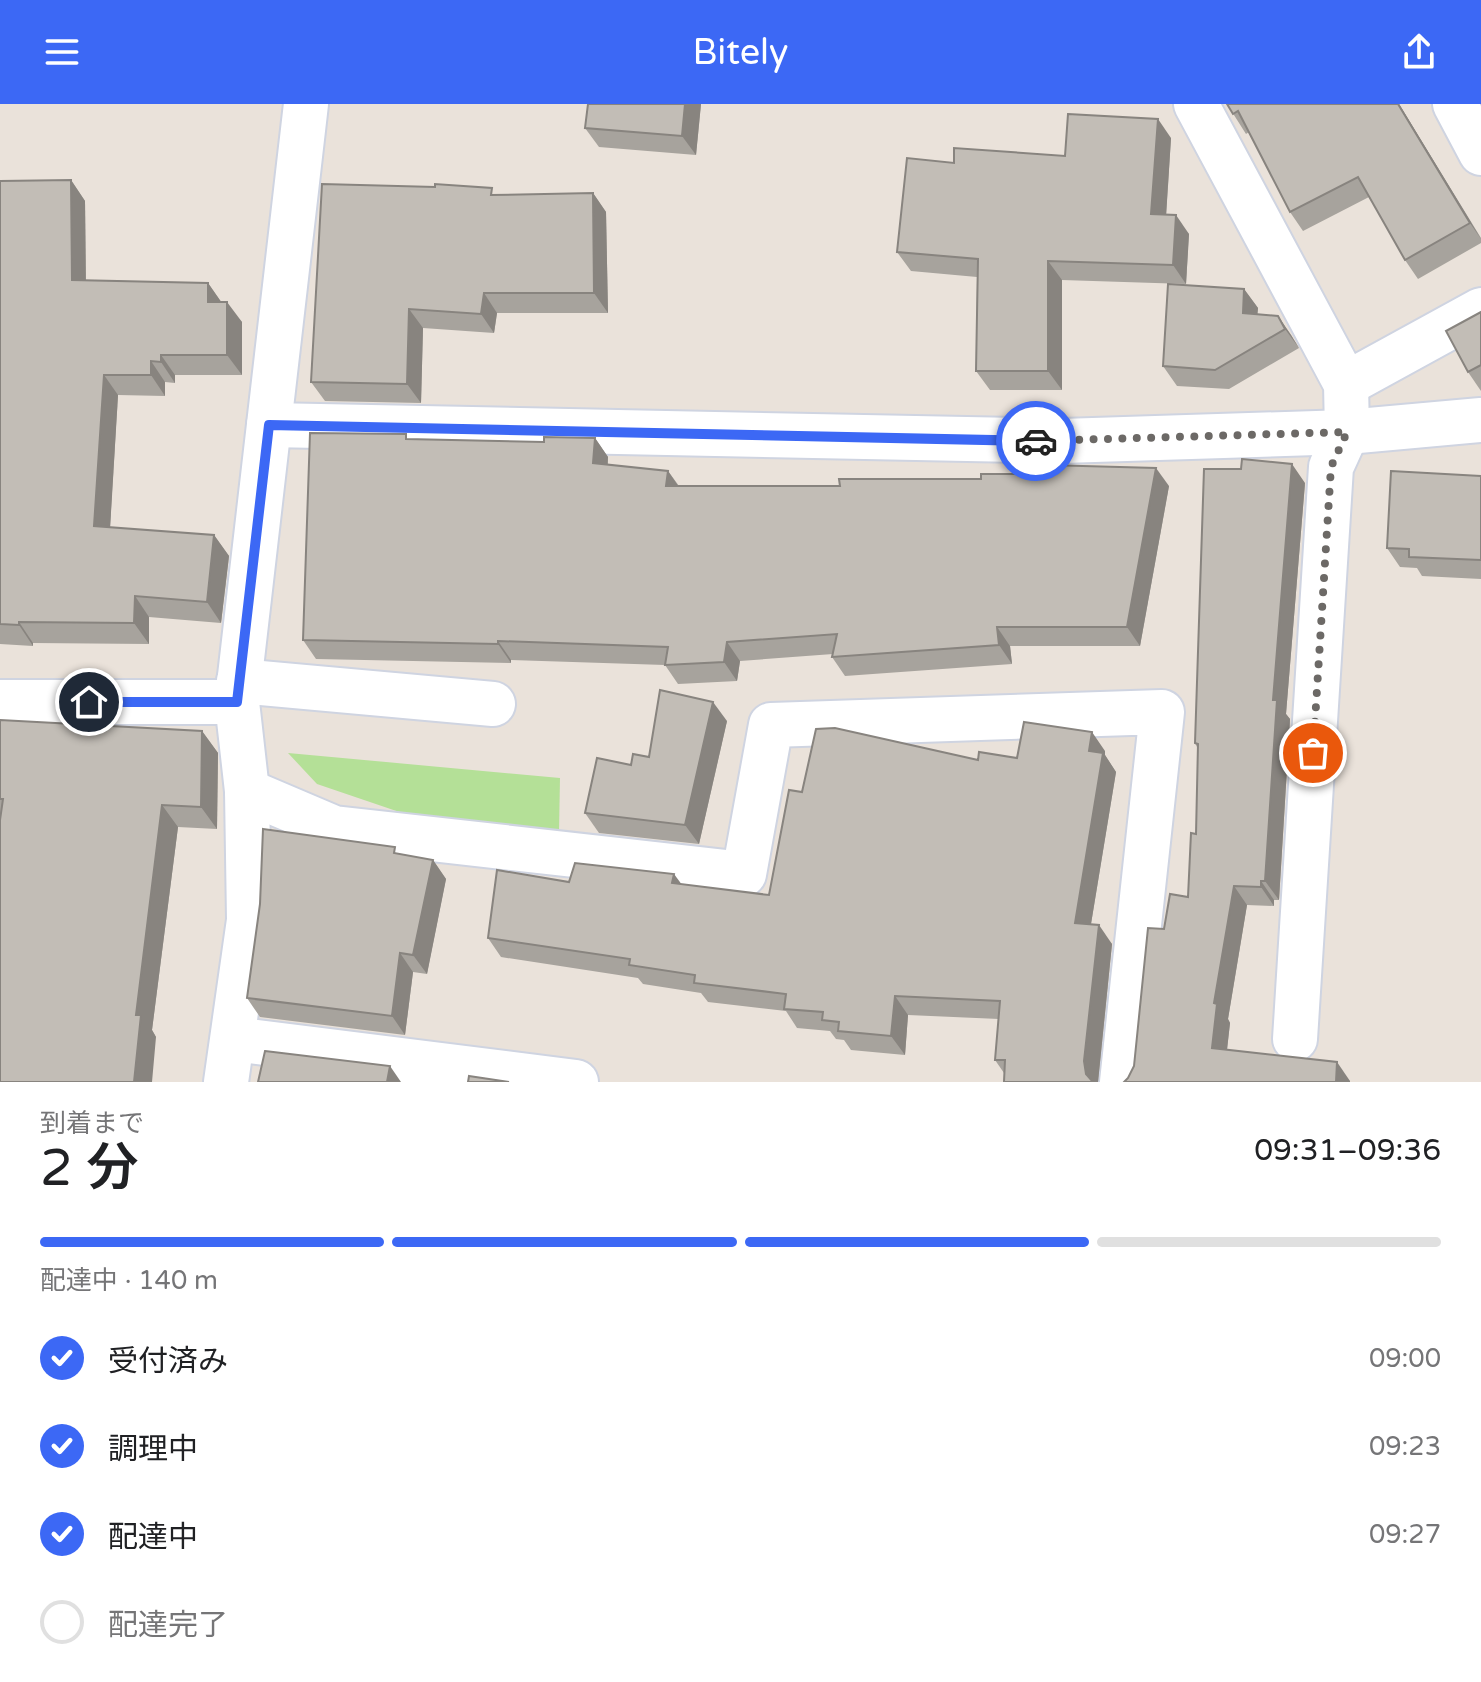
<!DOCTYPE html>
<html lang="ja">
<meta charset="utf-8">
<style>
:root{--surface:#fff;--page:#f2f2f2;--text:#202124;--muted:#757577;--line:#e0e0e0;--accent:#3c68f5}
body{margin:0;font-family:"Varela Round","Noto Sans JP",sans-serif;background:var(--page);color:var(--text);height:100vh;display:flex;flex-direction:column;font-size:30px;white-space:nowrap}
*{box-sizing:border-box;margin:0}
p{font-size:26px;color:var(--muted)}
.icon{flex:none;width:44px;height:44px;fill:none;stroke:currentColor;stroke-width:2;stroke-linecap:round;stroke-linejoin:round}
.map{position:relative;height:978px;overflow:hidden}
.details{display:flex;flex-direction:column;background:var(--surface);flex:1}
.details>*{flex:none}
.pin{position:absolute;display:grid;place-items:center;width:68px;height:68px;color:#fff;margin:-34px;border:4px solid #fff;border-radius:50%;box-shadow:0 2px 8px #0007}
.courier{position:absolute;display:grid;place-items:center;width:80px;height:80px;margin:-40px;border:6px solid #3c68f5;border-radius:50%;background:#fff;color:#222;box-shadow:0 2px 10px #0007}
.overview em{font-style:normal;font-weight:600}
.overview div{display:flex;flex-direction:column-reverse}
.overview{display:flex;align-items:center;justify-content:space-between;height:136px;padding:0 40px}
h1{font-size:52px;font-weight:600;line-height:60px}
.bar{display:grid;grid-template-columns:repeat(4,1fr);gap:12px 8px;align-content:center;height:96px;padding:0 40px}
.bar i{height:10px;border-radius:6px;background:var(--line)}
.bar .on{background:var(--accent)}
.bar p{grid-column:span 4}
ol{padding:0 40px;list-style:none}
li{display:flex;align-items:center;gap:24px;height:88px}
li p{margin-inline-start:auto}
li .icon{padding:8px;border-radius:50%;background:var(--accent);color:#fff;stroke-width:4}
li:last-child{color:var(--muted)}
li i{width:44px;height:44px;border:4px solid var(--line);border-radius:50%}
header{display:flex;justify-content:space-between;align-items:center;height:104px;padding:0 40px;background:var(--accent);color:#fff;font-size:36px;font-weight:600}
.map>svg:first-child{display:block}
.green{fill:#b4e097}
.lines{fill:none;stroke-linecap:round;stroke-linejoin:round}
.minor-casing{stroke:#cfd4e1;stroke-width:48}
.minor{stroke:#fff;stroke-width:44}
.wall{fill:#a7a39d}
.shaded-wall{fill:#88847f}
.building{fill:#c2bdb6;stroke:#88847f;stroke-width:2}
.done{stroke:#6c6966;stroke-width:8;stroke-dasharray:0 14.4}
.route{stroke:#3c68f5;stroke-width:10}
</style>
<header><svg class="icon" aria-label="menu" viewBox="0 0 24 24"><path d="M4 6h16M4 12h16M4 18h16"/></svg>Bitely<svg class="icon" aria-label="share" viewBox="0 0 24 24"><path d="M12 15V3M7 8l5-5 5 5M5 13v7h14v-7"/></svg></header>
<div class="map">
<svg width="1481" height="978" viewBox="0 0 1481 978">
<rect width="100%" height="100%" fill="#eae2da"/>
<path class="green" d="M 288,649 L 560,674 L 559,727 L 414,713 L 317,680 Z"/>
<g class="lines">
<g class="minor-casing">
<g id="minor">
<path d="M 1196,0 L 1346,280 L 1347,328 L 1331,363 L 1295,935"/>
<path d="M 1455,0 L 1481,49"/>
<path d="M 1346,280 L 1481,206"/>
<path d="M 269,321 L 1062,337 L 1347,328 L 1481,316"/>
<path d="M 239,577 L 493,600"/>
<path d="M 0,598 L 237,598"/>
<path d="M 247,687 L 334,724 L 744,770 L 771,621 L 1162,608 L 1122,978"/>
<path d="M 233,935 L 576,978"/>
<path d="M 226,978 L 249,816 L 247,687 L 237,598 L 306,0"/>
</g>
</g>
<use href="#minor" class="minor"/>
</g>
<g class="wall">
<path d="M 588,0 L 701,0 L 696,51 L 599,43 L 585,24 Z"/>
<path d="M 1227,0 L 1399,0 L 1481,134 L 1481,139 L 1418,175 L 1405,156 L 1369,93 L 1303,127 L 1290,108 L 1249,28 L 1246,30 Z"/>
<path d="M 1171,34 L 1166,111 L 1189,130 L 1186,180 L 1062,176 L 1062,286 L 990,286 L 976,267 L 977,173 L 911,167 L 897,148 L 954,59 L 1065,52 Z"/>
<path d="M 71,76 L 85,97 L 86,176 L 208,179 L 221,198 L 242,218 L 242,271 L 175,271 L 175,279 L 165,278 L 165,292 L 118,291 L 110,423 L 214,431 L 229,452 L 221,519 L 149,513 L 149,540 L 33,539 L 33,542 L 0,540 L 0,77 Z"/>
<path d="M 593,89 L 606,108 L 608,209 L 497,209 L 494,229 L 423,224 L 421,299 L 325,297 L 311,278 L 497,91 Z"/>
<path d="M 1244,185 L 1258,204 L 1257,210 L 1278,212 L 1291,231 L 1299,244 L 1229,285 L 1177,282 L 1163,262 Z"/>
<path d="M 1481,208 L 1481,287 L 1468,268 Z"/>
<path d="M 595,334 L 608,353 L 608,361 L 668,367 L 679,382 L 1169,382 L 1140,542 L 1010,542 L 1012,560 L 845,572 L 832,553 L 833,550 L 740,557 L 737,577 L 678,580 L 665,561 L 511,556 L 511,559 L 316,555 L 303,536 L 410,336 L 544,338 Z"/>
<path d="M 1481,372 L 1481,475 L 1422,472 L 1417,464 L 1400,463 L 1387,444 Z"/>
<path d="M 1305,379 L 1286,610 L 1290,615 L 1279,796 L 1274,796 L 1274,802 L 1247,801 L 1228,915 L 1230,919 L 1227,946 L 1350,977 L 1350,978 L 1124,978 L 1128,974 L 1134,962 L 1164,825 L 1188,793 L 1196,730 L 1198,645 L 1195,639 Z"/>
<path d="M 0,616 L 202,627 L 218,649 L 217,725 L 178,723 L 152,926 L 156,933 L 0,978 Z"/>
<path d="M 727,617 L 699,740 L 599,729 L 585,709 L 631,661 Z"/>
<path d="M 1105,647 L 1105,651 L 1116,668 L 1091,820 L 1112,840 L 1098,978 L 1004,978 L 1004,969 L 995,956 L 999,915 L 908,911 L 905,951 L 851,946 L 844,936 L 836,935 L 830,927 L 797,924 L 786,907 L 708,898 L 701,889 L 643,880 L 638,874 L 501,853 L 488,834 L 569,778 L 682,780 L 769,791 L 802,688 L 978,656 L 1017,654 Z"/>
<path d="M 400,750 L 433,756 L 446,775 L 427,870 L 413,868 L 405,931 L 260,913 L 247,894 Z"/>
</g>
<g class="shaded-wall">
<path d="M 685,0 L 701,0 L 696,51 L 682,32 Z"/>
<path d="M 1398,0 L 1399,0 L 1481,135 L 1470,119 Z"/>
<path d="M 1158,15 L 1171,34 L 1165,129 L 1151,110 Z"/>
<path d="M 71,76 L 85,97 L 86,196 L 72,176 Z"/>
<path d="M 593,89 L 606,108 L 608,209 L 594,189 Z"/>
<path d="M 1176,111 L 1189,130 L 1186,180 L 1173,161 Z"/>
<path d="M 1048,157 L 1062,176 L 1062,286 L 1048,267 Z"/>
<path d="M 208,179 L 222,199 L 208,198 Z"/>
<path d="M 1244,185 L 1258,204 L 1256,228 L 1243,209 Z"/>
<path d="M 484,189 L 497,209 L 494,229 L 481,210 Z"/>
<path d="M 227,198 L 242,218 L 242,271 L 227,251 Z"/>
<path d="M 409,205 L 423,224 L 421,299 L 407,280 Z"/>
<path d="M 1278,212 L 1291,231 L 1299,244 L 1285,225 Z"/>
<path d="M 161,251 L 175,271 L 175,279 L 161,258 Z"/>
<path d="M 151,257 L 165,278 L 165,292 L 151,271 Z"/>
<path d="M 104,271 L 118,291 L 109,442 L 94,422 Z"/>
<path d="M 595,334 L 608,353 L 606,378 L 593,359 Z"/>
<path d="M 1292,360 L 1305,379 L 1286,610 L 1290,615 L 1279,796 L 1265,777 L 1273,596 Z"/>
<path d="M 1156,364 L 1169,382 L 1140,542 L 1127,523 Z"/>
<path d="M 668,367 L 681,386 L 666,382 Z"/>
<path d="M 214,431 L 229,452 L 221,519 L 207,498 Z"/>
<path d="M 135,492 L 149,513 L 149,540 L 134,519 Z"/>
<path d="M 19,518 L 33,539 L 33,542 L 19,521 Z"/>
<path d="M 997,523 L 1010,542 L 1012,560 L 999,541 Z"/>
<path d="M 498,537 L 511,556 L 511,559 L 498,540 Z"/>
<path d="M 727,538 L 740,557 L 737,577 L 724,558 Z"/>
<path d="M 713,598 L 727,617 L 699,740 L 685,721 Z"/>
<path d="M 202,627 L 218,649 L 217,725 L 201,703 Z"/>
<path d="M 1092,628 L 1105,647 L 1105,651 L 1116,668 L 1088,838 L 1075,819 L 1089,647 Z"/>
<path d="M 162,701 L 178,723 L 152,926 L 156,933 L 152,978 L 134,978 L 136,911 Z"/>
<path d="M 433,756 L 446,775 L 427,870 L 413,851 Z"/>
<path d="M 674,770 L 688,789 L 672,779 Z"/>
<path d="M 1261,777 L 1274,796 L 1274,802 L 1261,783 Z"/>
<path d="M 1234,782 L 1247,801 L 1228,915 L 1230,919 L 1225,963 L 1212,944 L 1214,899 Z"/>
<path d="M 1099,821 L 1112,840 L 1098,978 L 1092,978 L 1086,970 L 1084,957 Z"/>
<path d="M 400,849 L 413,868 L 405,931 L 392,912 Z"/>
<path d="M 895,892 L 908,911 L 905,951 L 891,932 Z"/>
<path d="M 1337,958 L 1350,977 L 1350,978 L 1336,978 Z"/>
<path d="M 390,962 L 401,978 L 387,978 Z"/>
</g>
<g class="building">
<path d="M 588,0 L 685,0 L 682,32 L 585,24 Z"/>
<path d="M 1227,0 L 1398,0 L 1470,119 L 1405,156 L 1358,73 L 1290,108 L 1238,7 L 1233,10 Z"/>
<path d="M 1068,10 L 1158,15 L 1151,110 L 1176,111 L 1173,161 L 1048,157 L 1048,267 L 976,267 L 978,155 L 897,148 L 907,54 L 954,59 L 954,44 L 1065,52 Z"/>
<path d="M 71,76 L 72,176 L 208,179 L 208,198 L 227,198 L 227,251 L 161,251 L 161,258 L 151,257 L 151,271 L 104,271 L 94,422 L 214,431 L 207,498 L 135,492 L 134,519 L 19,518 L 19,521 L 0,520 L 0,77 Z"/>
<path d="M 322,80 L 435,83 L 435,80 L 492,84 L 491,91 L 593,89 L 594,189 L 484,189 L 481,210 L 409,205 L 407,280 L 311,278 Z"/>
<path d="M 1168,180 L 1244,185 L 1243,209 L 1278,212 L 1285,225 L 1215,266 L 1163,262 Z"/>
<path d="M 1481,208 L 1481,261 L 1468,268 L 1446,227 Z"/>
<path d="M 310,329 L 406,330 L 406,335 L 544,338 L 544,333 L 595,334 L 593,359 L 668,367 L 666,382 L 840,382 L 839,375 L 981,375 L 981,370 L 1046,370 L 1046,361 L 1156,364 L 1127,523 L 997,523 L 999,541 L 832,553 L 837,530 L 727,538 L 724,558 L 665,561 L 668,543 L 498,537 L 498,540 L 303,536 Z"/>
<path d="M 1242,355 L 1292,360 L 1273,596 L 1277,596 L 1265,777 L 1261,777 L 1261,783 L 1234,782 L 1214,899 L 1217,900 L 1212,944 L 1337,958 L 1336,978 L 1124,978 L 1128,974 L 1134,962 L 1148,824 L 1164,825 L 1170,790 L 1188,793 L 1191,729 L 1196,730 L 1198,640 L 1195,639 L 1204,365 L 1241,365 Z"/>
<path d="M 1391,367 L 1481,372 L 1481,456 L 1409,453 L 1409,445 L 1387,444 Z"/>
<path d="M 660,586 L 713,598 L 685,721 L 585,709 L 597,654 L 631,661 L 633,650 L 649,653 Z"/>
<path d="M 0,616 L 202,627 L 201,703 L 162,701 L 136,911 L 141,911 L 134,978 L 0,978 L 0,716 L 3,695 L 0,695 Z"/>
<path d="M 1024,618 L 1092,628 L 1089,647 L 1103,649 L 1075,819 L 1099,821 L 1084,957 L 1086,970 L 1093,978 L 1004,978 L 1005,956 L 995,956 L 1000,897 L 895,892 L 891,932 L 838,927 L 839,918 L 822,916 L 823,908 L 784,905 L 786,890 L 694,879 L 695,871 L 629,861 L 630,855 L 488,834 L 497,766 L 569,778 L 575,759 L 674,770 L 672,779 L 769,791 L 789,686 L 802,688 L 816,625 L 835,624 L 978,656 L 979,648 L 1017,654 Z"/>
<path d="M 263,725 L 395,743 L 394,749 L 433,756 L 413,851 L 400,849 L 392,912 L 247,894 L 260,800 Z"/>
<path d="M 265,947 L 390,962 L 387,978 L 258,978 Z"/>
<path d="M 469,972 L 509,978 L 468,978 Z"/>
</g>
<g class="lines">
<path class="done" d="M 1036,337 L 1347,328 L 1331,363 L 1313,649"/>
<path class="route" d="M 89,598 L 237,598 L 269,321 L 1036,337"/>
</g>
</svg>
<div class="pin" style="left:1313px;top:649px;background:#ea580c"><svg class="icon" aria-label="bag" viewBox="0 0 24 24"><path d="M5 8h14l-1 12H6zM9 8a3 3 0 0 1 6 0"/></svg></div>
<div class="pin" style="left:89px;top:598px;background:#1f2937"><svg class="icon" aria-label="home" viewBox="0 0 24 24"><path d="M3 11l9-7 9 7M6 9v11h12V9"/></svg></div>
<div class="courier" style="left:1036px;top:337px"><svg class="icon" aria-label="car" viewBox="0 0 24 24"><path d="M5 17H2v-5l4-1 3-4h7l3 4 3 1v5h-3M9 17h6M6 11h13"/><circle cx="7" cy="17" r="2"/><circle cx="17" cy="17" r="2"/></svg></div>
</div>
<section class="details">
<div class="overview"><div><h1>2 分</h1><p>到着まで</p></div><em>09:31–09:36</em></div>
<div class="bar"><i class="on"></i><i class="on"></i><i class="on"></i><i></i><p>配達中 · 140 m</p></div>
<ol>
<li><svg class="icon" aria-label="check" viewBox="0 0 24 24"><path d="M5 12l5 5 9-10"/></svg>受付済み<p>09:00</p></li>
<li><svg class="icon" aria-label="check" viewBox="0 0 24 24"><path d="M5 12l5 5 9-10"/></svg>調理中<p>09:23</p></li>
<li><svg class="icon" aria-label="check" viewBox="0 0 24 24"><path d="M5 12l5 5 9-10"/></svg>配達中<p>09:27</p></li>
<li><i></i>配達完了</li>
</ol>
</section>
